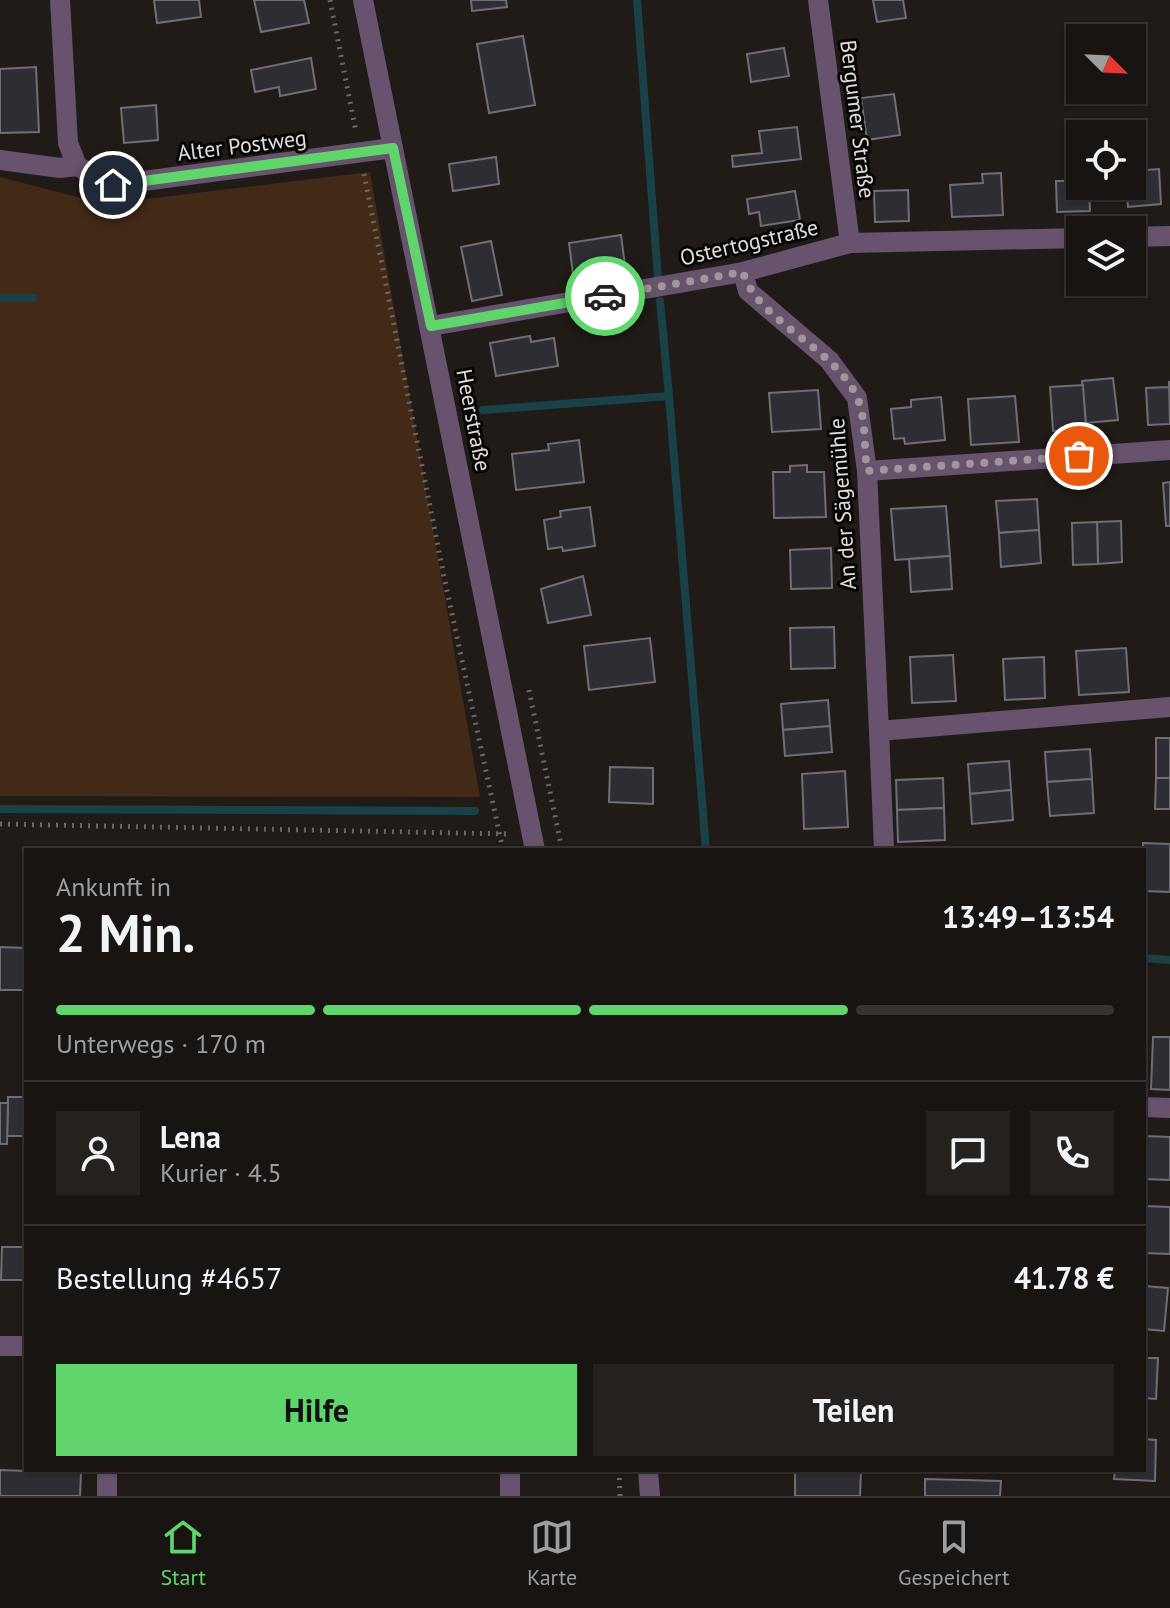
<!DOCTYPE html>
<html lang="de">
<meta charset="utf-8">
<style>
:root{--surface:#181411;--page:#25211f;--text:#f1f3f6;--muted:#9f9e9f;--line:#363331;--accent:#5fd56b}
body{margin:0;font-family:"PT Sans",sans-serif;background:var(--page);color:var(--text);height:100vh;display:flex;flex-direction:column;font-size:30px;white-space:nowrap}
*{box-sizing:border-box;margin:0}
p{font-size:26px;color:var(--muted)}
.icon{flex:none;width:44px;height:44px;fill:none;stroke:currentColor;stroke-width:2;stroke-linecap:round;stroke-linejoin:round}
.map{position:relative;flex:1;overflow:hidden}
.details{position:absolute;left:24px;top:848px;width:1122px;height:624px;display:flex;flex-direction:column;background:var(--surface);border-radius:0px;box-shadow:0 2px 6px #0004,0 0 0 2px var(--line)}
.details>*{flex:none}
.needle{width:52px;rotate:114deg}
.buttons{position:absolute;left:1066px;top:24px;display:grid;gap:16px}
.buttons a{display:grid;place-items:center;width:80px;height:80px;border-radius:0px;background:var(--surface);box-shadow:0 2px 6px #0004,0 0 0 2px var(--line);font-size:40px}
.pin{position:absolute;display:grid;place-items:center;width:68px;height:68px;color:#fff;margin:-34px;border:4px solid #fff;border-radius:50%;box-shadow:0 2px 8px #0007}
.courier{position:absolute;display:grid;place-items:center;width:80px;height:80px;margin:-40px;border:6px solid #5fd56b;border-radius:50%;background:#fff;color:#222;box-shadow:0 2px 10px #0007}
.overview em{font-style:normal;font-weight:700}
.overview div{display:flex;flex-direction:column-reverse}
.overview{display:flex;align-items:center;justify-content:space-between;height:136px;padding:0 32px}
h1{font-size:52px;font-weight:700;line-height:60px}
.bar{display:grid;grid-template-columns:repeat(4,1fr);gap:12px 8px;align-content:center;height:96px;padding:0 32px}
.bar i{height:10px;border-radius:6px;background:var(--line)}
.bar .on{background:var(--accent)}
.bar p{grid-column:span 4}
.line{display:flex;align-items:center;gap:20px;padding:0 32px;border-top:2px solid var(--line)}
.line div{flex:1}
.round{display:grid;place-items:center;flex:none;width:84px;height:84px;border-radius:0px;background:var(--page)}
.cta{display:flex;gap:16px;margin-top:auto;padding:16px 32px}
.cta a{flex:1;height:92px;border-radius:0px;background:var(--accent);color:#111;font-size:32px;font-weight:700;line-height:92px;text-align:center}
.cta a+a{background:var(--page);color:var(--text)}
.dock{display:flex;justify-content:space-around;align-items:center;height:112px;border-top:2px solid var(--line);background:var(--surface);font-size:22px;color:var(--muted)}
.dock a{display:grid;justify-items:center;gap:4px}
.dock .on{color:var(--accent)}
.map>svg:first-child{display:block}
.green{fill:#422a17}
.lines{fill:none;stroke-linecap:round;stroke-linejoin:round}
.stream{stroke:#184248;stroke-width:8}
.building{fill:#2e2d33;stroke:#6f6e75;stroke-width:2}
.path{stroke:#6b6662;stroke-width:5;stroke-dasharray:2 6;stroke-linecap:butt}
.minor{stroke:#67536d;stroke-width:20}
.done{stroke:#9d9996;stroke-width:8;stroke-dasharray:0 14.4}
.route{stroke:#5fd56b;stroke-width:10}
.labels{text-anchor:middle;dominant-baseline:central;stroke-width:6;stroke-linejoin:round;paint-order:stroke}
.street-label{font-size:22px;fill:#e1ddda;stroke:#080605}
</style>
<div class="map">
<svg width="1170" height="1496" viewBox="0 0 1170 1496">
<rect width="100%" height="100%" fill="#201b17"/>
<path class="green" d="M 370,172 L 480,797 L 0,796 L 0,177 L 104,204 Z"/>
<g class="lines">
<g class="stream">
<path d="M 637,0 L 658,278"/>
<path d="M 0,298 L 34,298"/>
<path d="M 660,301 L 669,396"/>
<path d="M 483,410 L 669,396 L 706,850"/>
<path d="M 0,809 L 475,811"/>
<path d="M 1144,958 L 1170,960"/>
</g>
</g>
<g class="building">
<path d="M 154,0 L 199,0 L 201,17 L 157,23 Z"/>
<path d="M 254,0 L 304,0 L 309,23 L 261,32 Z"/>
<path d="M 471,0 L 506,0 L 507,7 L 472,11 Z"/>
<path d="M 873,0 L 903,0 L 906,18 L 877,22 Z"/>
<path d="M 523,36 L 535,105 L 489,113 L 477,44 Z"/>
<path d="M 784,48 L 789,76 L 751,82 L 747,54 Z"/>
<path d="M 311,58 L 316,89 L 280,96 L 279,87 L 255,92 L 251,70 Z"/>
<path d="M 36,67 L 39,132 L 0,133 L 0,69 Z"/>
<path d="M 894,94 L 900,135 L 867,140 L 861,98 Z"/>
<path d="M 156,105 L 158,140 L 124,143 L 121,108 Z"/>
<path d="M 797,127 L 801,159 L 733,167 L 732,156 L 762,153 L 759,131 Z"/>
<path d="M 496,157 L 499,184 L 453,191 L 449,164 Z"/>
<path d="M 1159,169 L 1161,204 L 1128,207 L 1126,186 L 1132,186 L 1132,171 Z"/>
<path d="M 1001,173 L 1003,215 L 952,217 L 950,185 L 983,183 L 982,174 Z"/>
<path d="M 1056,181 L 1080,181 L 1080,186 L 1089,186 L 1090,211 L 1057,212 Z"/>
<path d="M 908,190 L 909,221 L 875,222 L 874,191 Z"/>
<path d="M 795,191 L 800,220 L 761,226 L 759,212 L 749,214 L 747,199 Z"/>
<path d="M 621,235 L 625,266 L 573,274 L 569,243 Z"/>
<path d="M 491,241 L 502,295 L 472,301 L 461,247 Z"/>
<path d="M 530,336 L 531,342 L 554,338 L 558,366 L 496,376 L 490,343 Z"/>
<path d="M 1113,378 L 1118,420 L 1086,423 L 1082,381 Z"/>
<path d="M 1169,381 L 1170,424 L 1148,425 L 1146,388 L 1169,387 Z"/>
<path d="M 1083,385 L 1086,428 L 1053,431 L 1050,387 Z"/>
<path d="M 818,390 L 821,429 L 772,432 L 769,393 Z"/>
<path d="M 1015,396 L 1019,442 L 971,445 L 968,399 Z"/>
<path d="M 941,397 L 945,440 L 905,444 L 904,438 L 894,439 L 891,409 L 911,407 L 911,400 Z"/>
<path d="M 579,440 L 584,482 L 516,490 L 512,454 L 549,450 L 548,444 Z"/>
<path d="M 807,465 L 807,472 L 824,472 L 826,517 L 774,518 L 773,472 L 790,472 L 790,466 Z"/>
<path d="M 1170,482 L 1170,526 L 1166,526 L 1163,483 Z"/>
<path d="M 1037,499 L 1039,530 L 999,533 L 996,501 Z"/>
<path d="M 946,506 L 950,556 L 895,560 L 891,509 Z"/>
<path d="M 590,507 L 595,546 L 563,551 L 562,547 L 548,549 L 544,520 L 561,517 L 560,511 Z"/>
<path d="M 1121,521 L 1122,562 L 1098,564 L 1097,522 Z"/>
<path d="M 1097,522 L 1098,564 L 1073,565 L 1072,523 Z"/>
<path d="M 1039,530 L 1041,563 L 1001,567 L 999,533 Z"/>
<path d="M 831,548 L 832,588 L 791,589 L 790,550 Z"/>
<path d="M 950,556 L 952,589 L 911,592 L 909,559 Z"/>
<path d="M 583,576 L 591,615 L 548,623 L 541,589 Z"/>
<path d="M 834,627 L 835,668 L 791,669 L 790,628 Z"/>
<path d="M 650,638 L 655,682 L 589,690 L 584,646 Z"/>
<path d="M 1126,648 L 1129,692 L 1079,695 L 1076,651 Z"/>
<path d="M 953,655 L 956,701 L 912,703 L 910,657 Z"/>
<path d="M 1044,657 L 1045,698 L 1005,700 L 1003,659 Z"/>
<path d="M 828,700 L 830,726 L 783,730 L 781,704 Z"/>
<path d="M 830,726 L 832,752 L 785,756 L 783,730 Z"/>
<rect x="1156" y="738" width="14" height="40"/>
<path d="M 1090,749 L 1092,779 L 1047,782 L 1045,752 Z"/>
<path d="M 1009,761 L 1011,790 L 970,794 L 968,764 Z"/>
<path d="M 610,767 L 653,768 L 653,804 L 609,802 Z"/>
<path d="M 845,771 L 848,827 L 804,829 L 802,774 Z"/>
<path d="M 943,778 L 944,808 L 897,810 L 896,780 Z"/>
<path d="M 1156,778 L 1170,778 L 1170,809 L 1155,809 Z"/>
<path d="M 1092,779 L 1094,813 L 1050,816 L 1047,782 Z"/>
<path d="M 1011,790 L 1013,820 L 972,824 L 970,794 Z"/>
<path d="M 944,808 L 945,840 L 898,842 L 897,810 Z"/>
<path d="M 1143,843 L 1170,844 L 1170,892 L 1144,891 Z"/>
<path d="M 0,947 L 26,948 L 26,990 L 0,990 Z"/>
<path d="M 1153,1037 L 1170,1037 L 1170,1090 L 1151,1089 Z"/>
<path d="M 8,1097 L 26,1097 L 26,1136 L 7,1136 Z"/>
<path d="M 0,1103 L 8,1103 L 7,1144 L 0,1144 Z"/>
<path d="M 1144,1136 L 1170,1137 L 1170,1180 L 1144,1179 Z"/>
<path d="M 1144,1206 L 1170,1207 L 1170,1254 L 1144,1253 Z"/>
<path d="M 2,1247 L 26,1247 L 26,1280 L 1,1280 Z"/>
<path d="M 1144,1286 L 1168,1288 L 1164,1331 L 1144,1329 Z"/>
<path d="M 1144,1358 L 1158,1358 L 1156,1399 L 1144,1398 Z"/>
<path d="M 1144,1439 L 1156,1440 L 1155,1481 L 1114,1479 L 1115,1470 L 1144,1470 Z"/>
<path d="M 0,1470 L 81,1473 L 80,1496 L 0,1496 Z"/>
<path d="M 835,1470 L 861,1470 L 860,1496 L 795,1496 L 795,1473 Z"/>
<path d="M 925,1479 L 1001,1481 L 1000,1496 L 925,1496 Z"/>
</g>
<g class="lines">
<g class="path">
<path d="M 330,0 L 356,132"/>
<path d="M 364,174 L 444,577 L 503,850"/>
<path d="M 529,690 L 562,850"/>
<path d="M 0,824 L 511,834"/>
<path d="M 619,1470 L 620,1496"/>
</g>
<g class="minor">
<path d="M 60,0 L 68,143 L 77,166 L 113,185 L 393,148"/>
<path d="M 363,0 L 535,850"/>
<path d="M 818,0 L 850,243"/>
<path d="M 0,160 L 60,168 L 77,166"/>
<path d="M 1132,237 L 1170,236"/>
<path d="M 743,272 L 748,291 L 829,360 L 857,398 L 867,471 L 879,731 L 1170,707"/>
<path d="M 431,326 L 743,272 L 850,243 L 1080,238"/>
<path d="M 867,471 L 1170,450"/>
<path d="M 879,731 L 884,850"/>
<path d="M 1144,1107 L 1170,1108"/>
<path d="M 0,1346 L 26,1346"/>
<path d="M 648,1470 L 650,1496"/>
<path d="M 107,1496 L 107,1470"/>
<path d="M 510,1496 L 510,1470"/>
</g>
</g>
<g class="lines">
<path class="done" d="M 605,296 L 743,272 C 758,322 833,346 857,397 C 866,417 864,449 867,471 L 1079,456"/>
<path class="route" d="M 113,185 L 393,148 L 431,326 L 605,296"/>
</g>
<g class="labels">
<g class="street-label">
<text transform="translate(858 119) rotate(83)">Bergumer Straße</text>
<text transform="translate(242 145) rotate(-7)">Alter Postweg</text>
<text transform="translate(749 242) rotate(-13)">Ostertogstraße</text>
<text transform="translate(474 420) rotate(79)">Heerstraße</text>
<text transform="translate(842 504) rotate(-94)">An der Sägemühle</text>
</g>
</g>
</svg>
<div class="buttons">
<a><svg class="needle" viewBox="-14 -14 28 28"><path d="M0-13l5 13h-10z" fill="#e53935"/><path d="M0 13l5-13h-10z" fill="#9f9e9f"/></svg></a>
<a><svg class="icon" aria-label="locate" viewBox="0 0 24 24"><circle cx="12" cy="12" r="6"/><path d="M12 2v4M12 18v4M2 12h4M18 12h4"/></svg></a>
<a><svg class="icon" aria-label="layers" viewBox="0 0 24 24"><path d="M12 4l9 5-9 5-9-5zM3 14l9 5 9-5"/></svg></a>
</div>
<div class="pin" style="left:1079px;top:456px;background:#ea580c"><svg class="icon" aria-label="bag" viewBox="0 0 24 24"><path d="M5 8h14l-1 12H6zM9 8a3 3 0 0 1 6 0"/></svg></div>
<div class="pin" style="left:113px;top:185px;background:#1f2937"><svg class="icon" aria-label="home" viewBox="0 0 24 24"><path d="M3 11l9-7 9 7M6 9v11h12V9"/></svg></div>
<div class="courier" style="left:605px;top:296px"><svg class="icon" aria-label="car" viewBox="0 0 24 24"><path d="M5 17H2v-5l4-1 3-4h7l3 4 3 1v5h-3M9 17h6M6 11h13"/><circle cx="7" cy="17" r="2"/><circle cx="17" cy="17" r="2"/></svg></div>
<section class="details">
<div class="overview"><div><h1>2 Min.</h1><p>Ankunft in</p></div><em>13:49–13:54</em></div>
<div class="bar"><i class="on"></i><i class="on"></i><i class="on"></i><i></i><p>Unterwegs · 170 m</p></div>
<div class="line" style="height:144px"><a class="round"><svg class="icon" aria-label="person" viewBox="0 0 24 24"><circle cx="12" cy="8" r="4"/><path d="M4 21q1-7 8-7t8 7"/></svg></a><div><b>Lena</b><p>Kurier · 4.5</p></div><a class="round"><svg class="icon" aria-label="chat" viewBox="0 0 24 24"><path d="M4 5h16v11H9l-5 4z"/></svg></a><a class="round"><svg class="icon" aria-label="phone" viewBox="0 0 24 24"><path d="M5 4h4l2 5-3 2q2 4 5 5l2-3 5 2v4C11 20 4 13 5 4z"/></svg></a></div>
<div class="line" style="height:104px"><div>Bestellung #4657</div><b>41.78 €</b></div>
<div class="cta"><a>Hilfe</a><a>Teilen</a></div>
</section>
</div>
<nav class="dock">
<a class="on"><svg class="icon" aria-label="home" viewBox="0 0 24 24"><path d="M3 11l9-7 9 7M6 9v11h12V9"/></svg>Start</a>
<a><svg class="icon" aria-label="map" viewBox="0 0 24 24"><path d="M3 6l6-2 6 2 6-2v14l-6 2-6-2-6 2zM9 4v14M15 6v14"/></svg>Karte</a>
<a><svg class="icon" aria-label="saved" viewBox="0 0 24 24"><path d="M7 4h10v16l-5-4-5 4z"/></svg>Gespeichert</a>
</nav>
